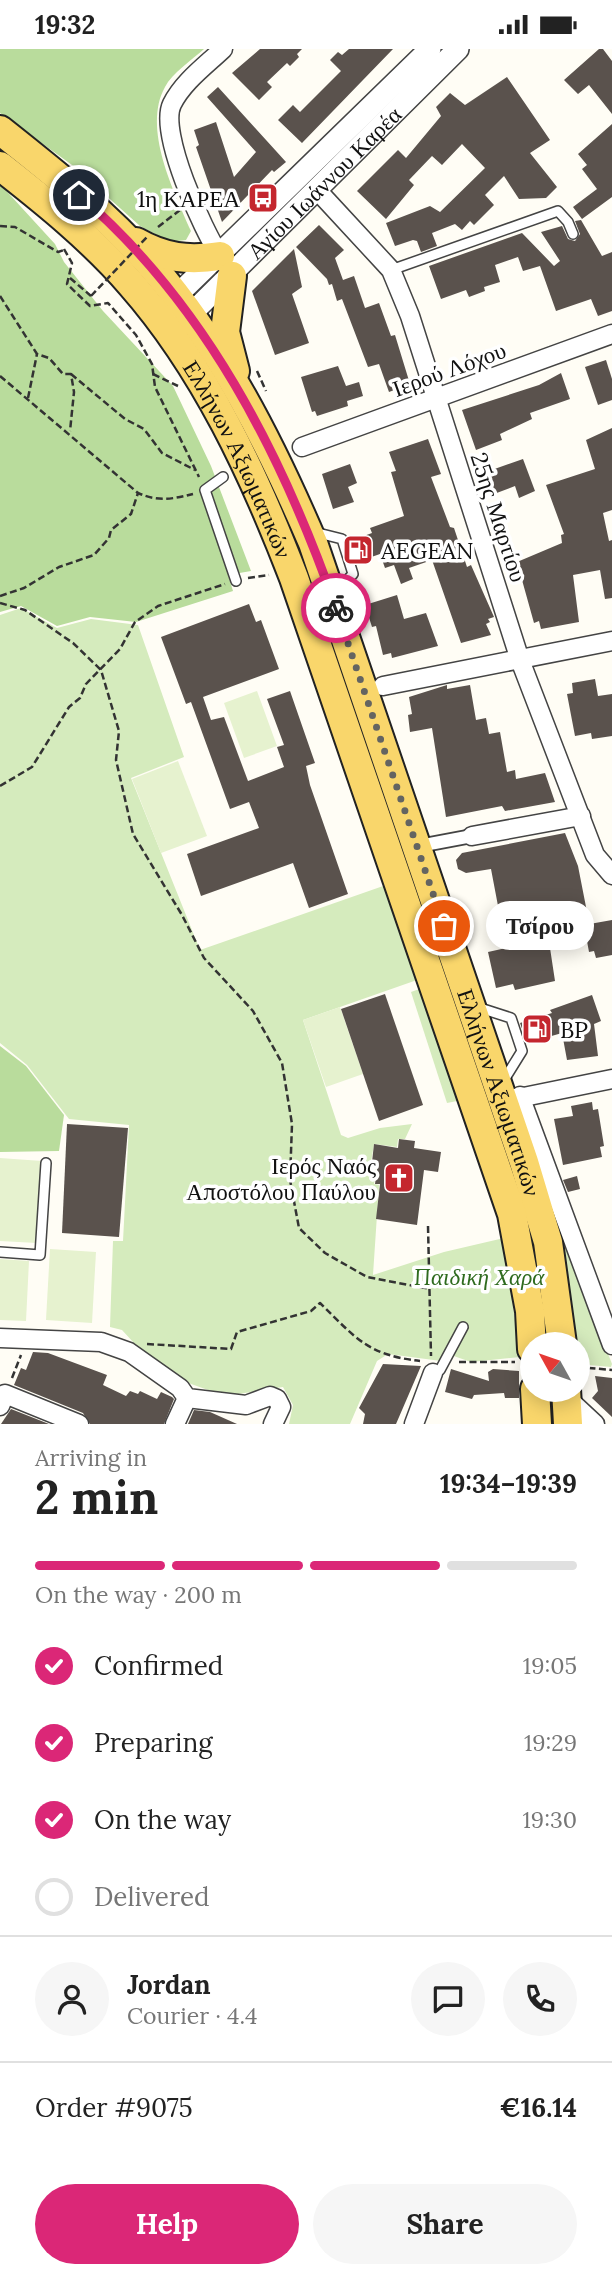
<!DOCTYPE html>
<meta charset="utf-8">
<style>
:root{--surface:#fff;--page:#f6f6f6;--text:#222;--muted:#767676;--line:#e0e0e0;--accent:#db2777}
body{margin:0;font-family:Lora,serif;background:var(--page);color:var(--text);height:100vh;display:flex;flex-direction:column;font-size:26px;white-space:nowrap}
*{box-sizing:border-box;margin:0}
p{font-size:23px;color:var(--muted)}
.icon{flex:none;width:38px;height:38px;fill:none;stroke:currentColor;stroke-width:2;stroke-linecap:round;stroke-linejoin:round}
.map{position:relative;height:1375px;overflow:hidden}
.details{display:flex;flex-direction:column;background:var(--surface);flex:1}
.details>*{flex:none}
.needle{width:46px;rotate:310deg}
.buttons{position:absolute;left:520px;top:1283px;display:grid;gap:14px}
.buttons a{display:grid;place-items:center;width:70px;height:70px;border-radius:50%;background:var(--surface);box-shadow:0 4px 18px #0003;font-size:35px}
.pin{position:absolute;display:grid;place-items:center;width:60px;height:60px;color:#fff;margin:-30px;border:4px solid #fff;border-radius:50%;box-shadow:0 2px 7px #0007}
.courier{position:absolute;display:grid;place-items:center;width:70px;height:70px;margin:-35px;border:5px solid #db2777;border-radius:50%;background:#fff;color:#222;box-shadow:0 2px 9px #0007}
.bubble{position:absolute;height:49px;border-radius:24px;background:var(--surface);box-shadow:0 4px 18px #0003;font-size:23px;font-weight:700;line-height:49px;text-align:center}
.headline em{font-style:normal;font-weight:700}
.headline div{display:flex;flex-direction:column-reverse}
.headline{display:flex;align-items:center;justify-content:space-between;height:119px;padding:0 35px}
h1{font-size:46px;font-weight:700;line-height:52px}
.bar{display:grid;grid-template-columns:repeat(4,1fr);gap:10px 7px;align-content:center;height:84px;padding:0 35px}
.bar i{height:9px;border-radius:5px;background:var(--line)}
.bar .current{background:var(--accent)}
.bar p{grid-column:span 4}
.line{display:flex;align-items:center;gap:18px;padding:0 35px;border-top:2px solid var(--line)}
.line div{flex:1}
.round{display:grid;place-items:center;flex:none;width:74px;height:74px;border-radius:37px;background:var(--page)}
ol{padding:0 35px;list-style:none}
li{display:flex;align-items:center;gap:21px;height:77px}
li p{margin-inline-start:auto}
li .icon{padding:7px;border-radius:50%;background:var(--accent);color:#fff;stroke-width:4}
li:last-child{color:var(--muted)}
li i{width:38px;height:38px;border:4px solid var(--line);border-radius:50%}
.primary-button{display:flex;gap:14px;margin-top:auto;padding:14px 35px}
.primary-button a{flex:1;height:80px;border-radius:42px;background:var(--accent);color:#fff;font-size:28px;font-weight:700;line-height:80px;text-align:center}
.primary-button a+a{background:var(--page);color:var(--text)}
.status{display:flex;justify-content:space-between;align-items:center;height:49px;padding:0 35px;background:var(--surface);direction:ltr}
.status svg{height:19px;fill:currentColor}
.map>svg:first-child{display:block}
.green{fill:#d5ebbd}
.forest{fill:#b9dc9c}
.pitch{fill:#e6f2cf}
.building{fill:#5a524d}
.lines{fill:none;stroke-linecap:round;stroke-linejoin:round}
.service-casing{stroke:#444;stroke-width:12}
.pedestrian-casing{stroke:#444;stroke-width:16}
.minor-casing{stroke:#444;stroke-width:21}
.tertiary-casing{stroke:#444;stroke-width:24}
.primary-casing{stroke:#222;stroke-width:32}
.path{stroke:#333;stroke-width:2.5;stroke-dasharray:7 3.5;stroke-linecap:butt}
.service{stroke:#fff;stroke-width:9}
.pedestrian{stroke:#fff;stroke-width:12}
.minor{stroke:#fff;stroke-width:18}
.tertiary{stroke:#fff;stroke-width:21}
.primary{stroke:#f9d66b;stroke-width:28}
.path-bridge{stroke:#333;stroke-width:2.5;stroke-dasharray:7 3.5;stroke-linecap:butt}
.done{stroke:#646461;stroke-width:7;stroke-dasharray:0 12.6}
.route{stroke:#db2777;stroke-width:9}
.labels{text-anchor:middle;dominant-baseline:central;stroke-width:7;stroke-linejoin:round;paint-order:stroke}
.street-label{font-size:23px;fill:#111;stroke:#fff}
.poi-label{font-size:23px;fill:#111;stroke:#fff;text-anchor:end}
.park-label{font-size:23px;font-style:italic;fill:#2f6b1f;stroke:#fff}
</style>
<div class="status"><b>19:32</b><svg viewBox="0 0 49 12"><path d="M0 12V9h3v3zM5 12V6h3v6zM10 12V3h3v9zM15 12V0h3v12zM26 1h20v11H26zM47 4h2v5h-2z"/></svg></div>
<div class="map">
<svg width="612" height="1375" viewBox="0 0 612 1375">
<rect width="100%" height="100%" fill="#fffdf5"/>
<g class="green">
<path d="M 21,559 L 57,579 L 91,570 L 138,576 L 184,708 L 131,729 L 200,901 L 386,836 L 417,931 L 303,971 L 341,1086 L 348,1089 L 380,1079 L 412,1075 L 405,1090 L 398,1090 L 397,1098 L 374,1095 L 371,1113 L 377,1114 L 374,1135 L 379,1136 L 373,1226 L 444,1203 L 504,1189 L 520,1308 L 471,1313 L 445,1304 L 441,1312 L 388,1305 L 377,1312 L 350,1375 L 289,1375 L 293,1356 L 283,1338 L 225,1347 L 177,1330 L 145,1306 L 122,1281 L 110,1278 L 113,1192 L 123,1192 L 129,1076 L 69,1070 L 27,1016 L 0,994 L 0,566 Z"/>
<path d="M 422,939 L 457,1052 L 447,1054 L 411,943 Z"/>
<path d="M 561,1181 L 612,1315 L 611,1318 L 578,1315 Z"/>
</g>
<g class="forest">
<path d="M 0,0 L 204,0 C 192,11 172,24 165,38 C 142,79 174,143 191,182 L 186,191 L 170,193 L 140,177 L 72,116 L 0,64 Z"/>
<path d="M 0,135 L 55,195 L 64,213 L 103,262 L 173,337 L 211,417 L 251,522 L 228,526 L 233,542 L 136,573 L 90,568 L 57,577 L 21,557 L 0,563 Z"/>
<path d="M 0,997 L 26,1017 L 64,1066 L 59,1102 L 0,1103 Z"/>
</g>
<g class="pitch">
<path d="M 257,642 L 277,697 L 244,709 L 224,654 Z"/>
<path d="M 178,712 L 207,787 L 161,804 L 132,730 Z"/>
<path d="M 340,958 L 363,1025 L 326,1038 L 303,971 Z"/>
<path d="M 0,1109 L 42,1112 L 37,1194 L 0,1192 Z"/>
<path d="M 50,1200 L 96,1203 L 92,1274 L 46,1271 Z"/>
<path d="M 0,1210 L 29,1212 L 26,1272 L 0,1271 Z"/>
</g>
<g class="building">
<path d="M 260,0 L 302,0 L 297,5 L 299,8 L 290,17 L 287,14 L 267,33 L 272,38 L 259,51 L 232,24 Z"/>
<path d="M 349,0 L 393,0 L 302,94 L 278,71 L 293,56 L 300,63 L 341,22 L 330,11 L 338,3 L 342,6 Z"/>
<path d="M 599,0 L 603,0 L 612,12 L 612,65 L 589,36 L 578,45 L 564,31 Z"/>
<path d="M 507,28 L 550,91 L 530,104 L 557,138 L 546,149 L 519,150 L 504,127 L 485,146 L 494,156 L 474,176 L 470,172 L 462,181 L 455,175 L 432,184 L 437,197 L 421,203 L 417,192 L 413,191 L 395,197 L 386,174 L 430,157 L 440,163 L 485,119 L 462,95 L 442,116 L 432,107 L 409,131 L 414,136 L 386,170 L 357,142 L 398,101 L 406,109 L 441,67 L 436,58 L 450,44 L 465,56 Z"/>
<path d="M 218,38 L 286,113 L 274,123 L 272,121 L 222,173 L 196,98 L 199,96 L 194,81 L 216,73 L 234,128 L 256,103 L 207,48 Z"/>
<path d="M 612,75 L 612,148 L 582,170 L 573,158 L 597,140 L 582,120 L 587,116 L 578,105 Z"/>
<path d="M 581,171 L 602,207 L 612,203 L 612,262 L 598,267 L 591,250 L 556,262 L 540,217 L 523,222 L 518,208 L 495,216 L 500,233 L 484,238 L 485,242 L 469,248 L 466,241 L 441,250 L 429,217 L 522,184 L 554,217 L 560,212 L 541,183 L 562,177 L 568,190 L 575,192 L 580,185 L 575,172 Z"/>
<path d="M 319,176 L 344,201 L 335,209 L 343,231 L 354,227 L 365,259 L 379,254 L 391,287 L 395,286 L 410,335 L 389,343 L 379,315 L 368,318 L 342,250 L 337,252 L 332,235 L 329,236 L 327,230 L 296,198 Z"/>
<path d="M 294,200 L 302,238 L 292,245 L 309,294 L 275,306 L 252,242 Z"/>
<path d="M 606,311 L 612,330 L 612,351 L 598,356 L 585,318 Z"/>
<path d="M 338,317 L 346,337 L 359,333 L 363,347 L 347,352 L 348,357 L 317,367 L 315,362 L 312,363 L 301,328 Z"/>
<path d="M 561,324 L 570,350 L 530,364 L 532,370 L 500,385 L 502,391 L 476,401 L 462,361 L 539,336 Z"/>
<path d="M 612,379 L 612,461 L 603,464 L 609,492 L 612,491 L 612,549 L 605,550 L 600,521 L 573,526 L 579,573 L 541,580 L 539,572 L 534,574 L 517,513 L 562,494 L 561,486 L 564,485 L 546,436 L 595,420 L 586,391 Z"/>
<path d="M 428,390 L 441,425 L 431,428 L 450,478 L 454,479 L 467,518 L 471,516 L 494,568 L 488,570 L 490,573 L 486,575 L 491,586 L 461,594 L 432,511 L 409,519 L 413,530 L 401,535 L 394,516 L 385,519 L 380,505 L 357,513 L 350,492 L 372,484 L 370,479 L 404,467 L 391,423 L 396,422 L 389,403 Z"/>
<path d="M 523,410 L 535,442 L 519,449 L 515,437 L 494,445 L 486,423 Z"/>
<path d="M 350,415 L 357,434 L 348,438 L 354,453 L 333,460 L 322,425 Z"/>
<path d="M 397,546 L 404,570 L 426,564 L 438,597 L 392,609 L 391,604 L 383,606 L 376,577 L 372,578 L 365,556 Z"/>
<path d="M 249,555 L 256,573 L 261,571 L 279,620 L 203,648 L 211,671 L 224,668 L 248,732 L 284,718 L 277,698 L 284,696 L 267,650 L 290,642 L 315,714 L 306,717 L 310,736 L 348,845 L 309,859 L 293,814 L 201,847 L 187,805 L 259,779 L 249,753 L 230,760 L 191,653 L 186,655 L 161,588 Z"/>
<path d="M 595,630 L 598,647 L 612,645 L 612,687 L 592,690 L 591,684 L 575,687 L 567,645 L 573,644 L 572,634 Z"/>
<path d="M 447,636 L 447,640 L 470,636 L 476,671 L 486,669 L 489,685 L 500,683 L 507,723 L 515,721 L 516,730 L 545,724 L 555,753 L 505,762 L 502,757 L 446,768 L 432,679 L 410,683 L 408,666 L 412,665 L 409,648 Z"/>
<path d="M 565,784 L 578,817 L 587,863 L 520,876 L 526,901 L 548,896 L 550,899 L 555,932 L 515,941 L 513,935 L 496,939 L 488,903 L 506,899 L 491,820 L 466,824 L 458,820 L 456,811 L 462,804 Z"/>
<path d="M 612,871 L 612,906 L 596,909 L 594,902 L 589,903 L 584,876 Z"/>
<path d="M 385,945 L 423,1056 L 379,1072 L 341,960 Z"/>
<path d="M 592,946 L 601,972 L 594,975 L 598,1007 L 567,1011 L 562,984 L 527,994 L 520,974 L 552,964 L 550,961 Z"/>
<path d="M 592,1053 L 593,1061 L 598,1060 L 604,1097 L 600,1098 L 602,1108 L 563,1116 L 554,1070 L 573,1067 L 571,1057 Z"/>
<path d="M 67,1075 L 128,1079 L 119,1188 L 62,1184 Z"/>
<path d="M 399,1090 L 415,1092 L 414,1099 L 441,1103 L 438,1123 L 424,1121 L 417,1176 L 376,1170 L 380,1135 L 375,1135 L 378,1114 L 372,1113 L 374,1095 L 398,1099 Z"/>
<path d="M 577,1127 L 580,1140 L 568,1143 L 563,1131 Z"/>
<path d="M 33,1303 L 48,1304 L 107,1326 L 103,1336 L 126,1347 L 130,1342 L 138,1345 L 140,1342 L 157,1350 L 161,1343 L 172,1348 L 174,1350 L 164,1375 L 90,1375 L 83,1364 L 14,1336 L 21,1319 L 26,1321 Z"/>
<path d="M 383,1315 L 421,1317 L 396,1375 L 363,1375 L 365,1365 L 359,1359 Z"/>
<path d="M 451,1320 L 489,1332 L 488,1323 L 493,1320 L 519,1322 L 519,1349 L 505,1349 L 504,1344 L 474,1346 L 472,1350 L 445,1343 Z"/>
<path d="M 595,1327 L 612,1329 L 612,1368 L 592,1349 L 598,1342 Z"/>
<path d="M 11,1360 L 49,1375 L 1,1375 Z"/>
<path d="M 194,1361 L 210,1363 L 237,1375 L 188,1375 Z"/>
</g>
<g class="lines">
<g class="service-casing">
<g id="service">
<path d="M 391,221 L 558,162 L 568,173 L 573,185"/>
<path d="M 223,428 L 205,441 L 236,532"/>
<path d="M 314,483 L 342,490 L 353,525 L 335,544"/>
<path d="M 477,958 L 511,969 L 522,1002 L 504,1031"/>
<path d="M 0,1203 L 40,1206 L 46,1114"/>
<path d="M 433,1324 L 440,1321 L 463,1278"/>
</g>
</g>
<g class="pedestrian-casing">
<path id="pedestrian" d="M 419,797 L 472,787"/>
</g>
<g class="minor-casing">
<g id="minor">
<path d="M 317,141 L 391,221 L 410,267 L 520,611 L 595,806 L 612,826"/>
<path d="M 220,207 C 203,181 158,83 172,55 C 183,33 205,17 223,0"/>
<path d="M 302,398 L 612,285"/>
<path d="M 383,637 L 612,592"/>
<path d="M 472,787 L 581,767"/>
<path d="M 520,1047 L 612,1296"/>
<path d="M 509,1051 L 612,1030"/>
<path d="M 0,1289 L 101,1293 L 129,1303 L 180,1339 L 187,1349 L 246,1356 L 270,1347 L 277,1350 L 281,1358 L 273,1375"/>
<path d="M 566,1348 L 595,1375"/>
<path d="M 0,1357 L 5,1345 L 79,1375"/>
<path d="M 175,1375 L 187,1349"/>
<path d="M 414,1375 L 433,1324"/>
</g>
</g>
<g class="tertiary-casing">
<g id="tertiary">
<path d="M 166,257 L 430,0"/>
<path id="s1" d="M 181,275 L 458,0"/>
</g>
</g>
<g class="primary-casing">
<g id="primary">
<path id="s2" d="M 0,81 C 53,123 106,165 150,215 C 221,296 271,396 313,494 L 524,1113 L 548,1193 L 562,1295"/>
<path id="s3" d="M 0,117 C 46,153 93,191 131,235 C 205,319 254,425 294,529 L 512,1165 L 530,1262 L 532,1300"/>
<path d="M 136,193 C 164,209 188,212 220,207"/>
<path d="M 232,227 L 225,283 L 235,322"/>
<path d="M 535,1340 L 537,1375"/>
<path d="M 566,1340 L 568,1375"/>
</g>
</g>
<g class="path">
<path d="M 0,177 L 15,178 L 58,203 L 64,201"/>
<path d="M 158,178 L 180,161"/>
<path d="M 64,200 L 72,214 L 67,235 L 90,257 L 108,254 L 136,286 L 152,315 L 155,338 L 199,428"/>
<path d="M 70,229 L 91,247"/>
<path d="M 0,247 L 37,305 L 49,309 L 63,325 L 71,325 L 74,343 L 70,382"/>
<path d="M 257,322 L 266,342"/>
<path d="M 71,325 L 125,370 L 144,380 L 162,404 L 195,421"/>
<path d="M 153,325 L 178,337"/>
<path d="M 0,327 L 138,444 C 158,453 173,450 193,445"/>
<path d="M 28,349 L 37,305"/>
<path d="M 248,529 L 269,526"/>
<path d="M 0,547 L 24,539 L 59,518 L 94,506 L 109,489 L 111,481 L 131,465 L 138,444"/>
<path d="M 0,554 L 25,561 L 73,594 L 101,621 L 119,682 L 116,711 L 133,785 L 182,866 L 204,909 L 253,962 L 282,1014 L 292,1075 L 290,1131 L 299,1179 L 325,1204 L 367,1228 L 430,1240"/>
<path d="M 0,737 L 32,718 L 69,658 L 80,649 L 86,635 L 120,600 L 135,573 L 158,557 L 225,535"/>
<path d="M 428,1177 L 431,1307"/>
<path d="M 147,1295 L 231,1300 L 237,1283 L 311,1262 L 320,1254 C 356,1289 367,1306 420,1312"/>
<path d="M 459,1313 L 515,1313"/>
<path d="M 578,1318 L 612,1321"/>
<path d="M 12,1329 L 21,1306"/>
</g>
<use href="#service" class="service"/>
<use href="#pedestrian" class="pedestrian"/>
<use href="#minor" class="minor"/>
<use href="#tertiary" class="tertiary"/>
<use href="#primary" class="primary"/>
<path class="path-bridge" d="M 91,247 L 147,188"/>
</g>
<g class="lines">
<path class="done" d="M 336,559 L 444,877"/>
<path class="route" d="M 79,146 C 205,254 282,405 336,559"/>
</g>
<defs>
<g id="bus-square" transform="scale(1.575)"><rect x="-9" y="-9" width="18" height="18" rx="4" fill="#c4262e" stroke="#fff"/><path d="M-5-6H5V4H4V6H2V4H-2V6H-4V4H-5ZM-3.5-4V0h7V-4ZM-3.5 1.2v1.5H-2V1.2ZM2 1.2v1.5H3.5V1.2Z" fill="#fff"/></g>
<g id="fuel-square" transform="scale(1.575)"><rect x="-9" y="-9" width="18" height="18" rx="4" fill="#c4262e" stroke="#fff"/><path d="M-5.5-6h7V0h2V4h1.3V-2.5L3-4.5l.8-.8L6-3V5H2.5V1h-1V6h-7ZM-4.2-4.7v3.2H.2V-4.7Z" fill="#fff"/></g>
<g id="church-square" transform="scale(1.575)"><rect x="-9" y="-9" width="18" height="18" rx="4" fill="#c4262e" stroke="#fff"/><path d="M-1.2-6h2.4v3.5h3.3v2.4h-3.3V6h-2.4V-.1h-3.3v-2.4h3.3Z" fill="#fff"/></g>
</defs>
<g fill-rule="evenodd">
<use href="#bus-square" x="263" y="149"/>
<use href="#fuel-square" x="358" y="501"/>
<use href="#fuel-square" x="537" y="980"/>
<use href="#church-square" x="399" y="1129"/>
</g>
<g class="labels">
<g class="street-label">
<text stroke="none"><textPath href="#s1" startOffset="201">Αγίου Ιωάννου Καρέα</textPath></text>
<text transform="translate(449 320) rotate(-20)">Ιερού Λόχου</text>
<text stroke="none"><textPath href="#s3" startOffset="383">Ελλήνων Αξιωματικών</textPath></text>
<text transform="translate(499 468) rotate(72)">25ης Μαρτίου</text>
<text stroke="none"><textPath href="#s2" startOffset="1106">Ελλήνων Αξιωματικών</textPath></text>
</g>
<g class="poi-label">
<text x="240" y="149">1η ΚΑΡΕΑ</text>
<text x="381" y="501" text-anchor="start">AEGEAN</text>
<text x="560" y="980" text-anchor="start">BP</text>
<text x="376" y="1116">Ιερός Ναός<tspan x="376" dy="26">Αποστόλου Παύλου</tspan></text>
</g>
<g class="park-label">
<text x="479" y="1227">Παιδική Χαρά</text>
</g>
</g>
</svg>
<div class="buttons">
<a><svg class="needle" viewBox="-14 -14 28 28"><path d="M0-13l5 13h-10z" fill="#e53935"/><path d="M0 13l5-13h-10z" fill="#767676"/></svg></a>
</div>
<div class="pin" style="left:444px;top:877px;background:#ea580c"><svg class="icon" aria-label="bag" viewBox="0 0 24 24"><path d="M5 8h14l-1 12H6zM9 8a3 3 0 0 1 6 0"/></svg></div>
<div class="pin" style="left:79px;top:146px;background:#1f2937"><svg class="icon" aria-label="home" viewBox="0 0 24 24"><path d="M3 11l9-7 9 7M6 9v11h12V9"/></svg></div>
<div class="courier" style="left:336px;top:559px"><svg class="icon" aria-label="bike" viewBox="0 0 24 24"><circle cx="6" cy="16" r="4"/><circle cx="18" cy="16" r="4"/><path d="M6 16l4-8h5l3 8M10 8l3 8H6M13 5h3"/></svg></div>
<div class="bubble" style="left:486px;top:852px;width:108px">Τσίρου</div>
</div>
<section class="details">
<div class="headline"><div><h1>2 min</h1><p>Arriving in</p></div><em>19:34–19:39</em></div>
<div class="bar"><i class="current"></i><i class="current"></i><i class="current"></i><i></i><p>On the way · 200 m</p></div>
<ol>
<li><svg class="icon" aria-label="check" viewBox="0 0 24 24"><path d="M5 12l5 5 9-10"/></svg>Confirmed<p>19:05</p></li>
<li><svg class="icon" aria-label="check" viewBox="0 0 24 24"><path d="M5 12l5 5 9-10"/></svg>Preparing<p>19:29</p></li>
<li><svg class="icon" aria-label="check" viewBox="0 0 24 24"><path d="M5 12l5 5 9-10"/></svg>On the way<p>19:30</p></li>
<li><i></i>Delivered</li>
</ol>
<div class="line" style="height:126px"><a class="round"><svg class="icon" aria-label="person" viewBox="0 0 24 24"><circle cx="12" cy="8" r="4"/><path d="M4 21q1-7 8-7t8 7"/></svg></a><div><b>Jordan</b><p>Courier · 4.4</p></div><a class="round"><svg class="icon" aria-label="chat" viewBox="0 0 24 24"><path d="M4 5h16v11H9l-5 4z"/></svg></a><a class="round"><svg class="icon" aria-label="phone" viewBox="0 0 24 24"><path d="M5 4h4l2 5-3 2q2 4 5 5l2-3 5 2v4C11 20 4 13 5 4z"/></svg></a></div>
<div class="line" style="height:91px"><div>Order #9075</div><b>€16.14</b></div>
<div class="primary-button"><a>Help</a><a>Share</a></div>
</section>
